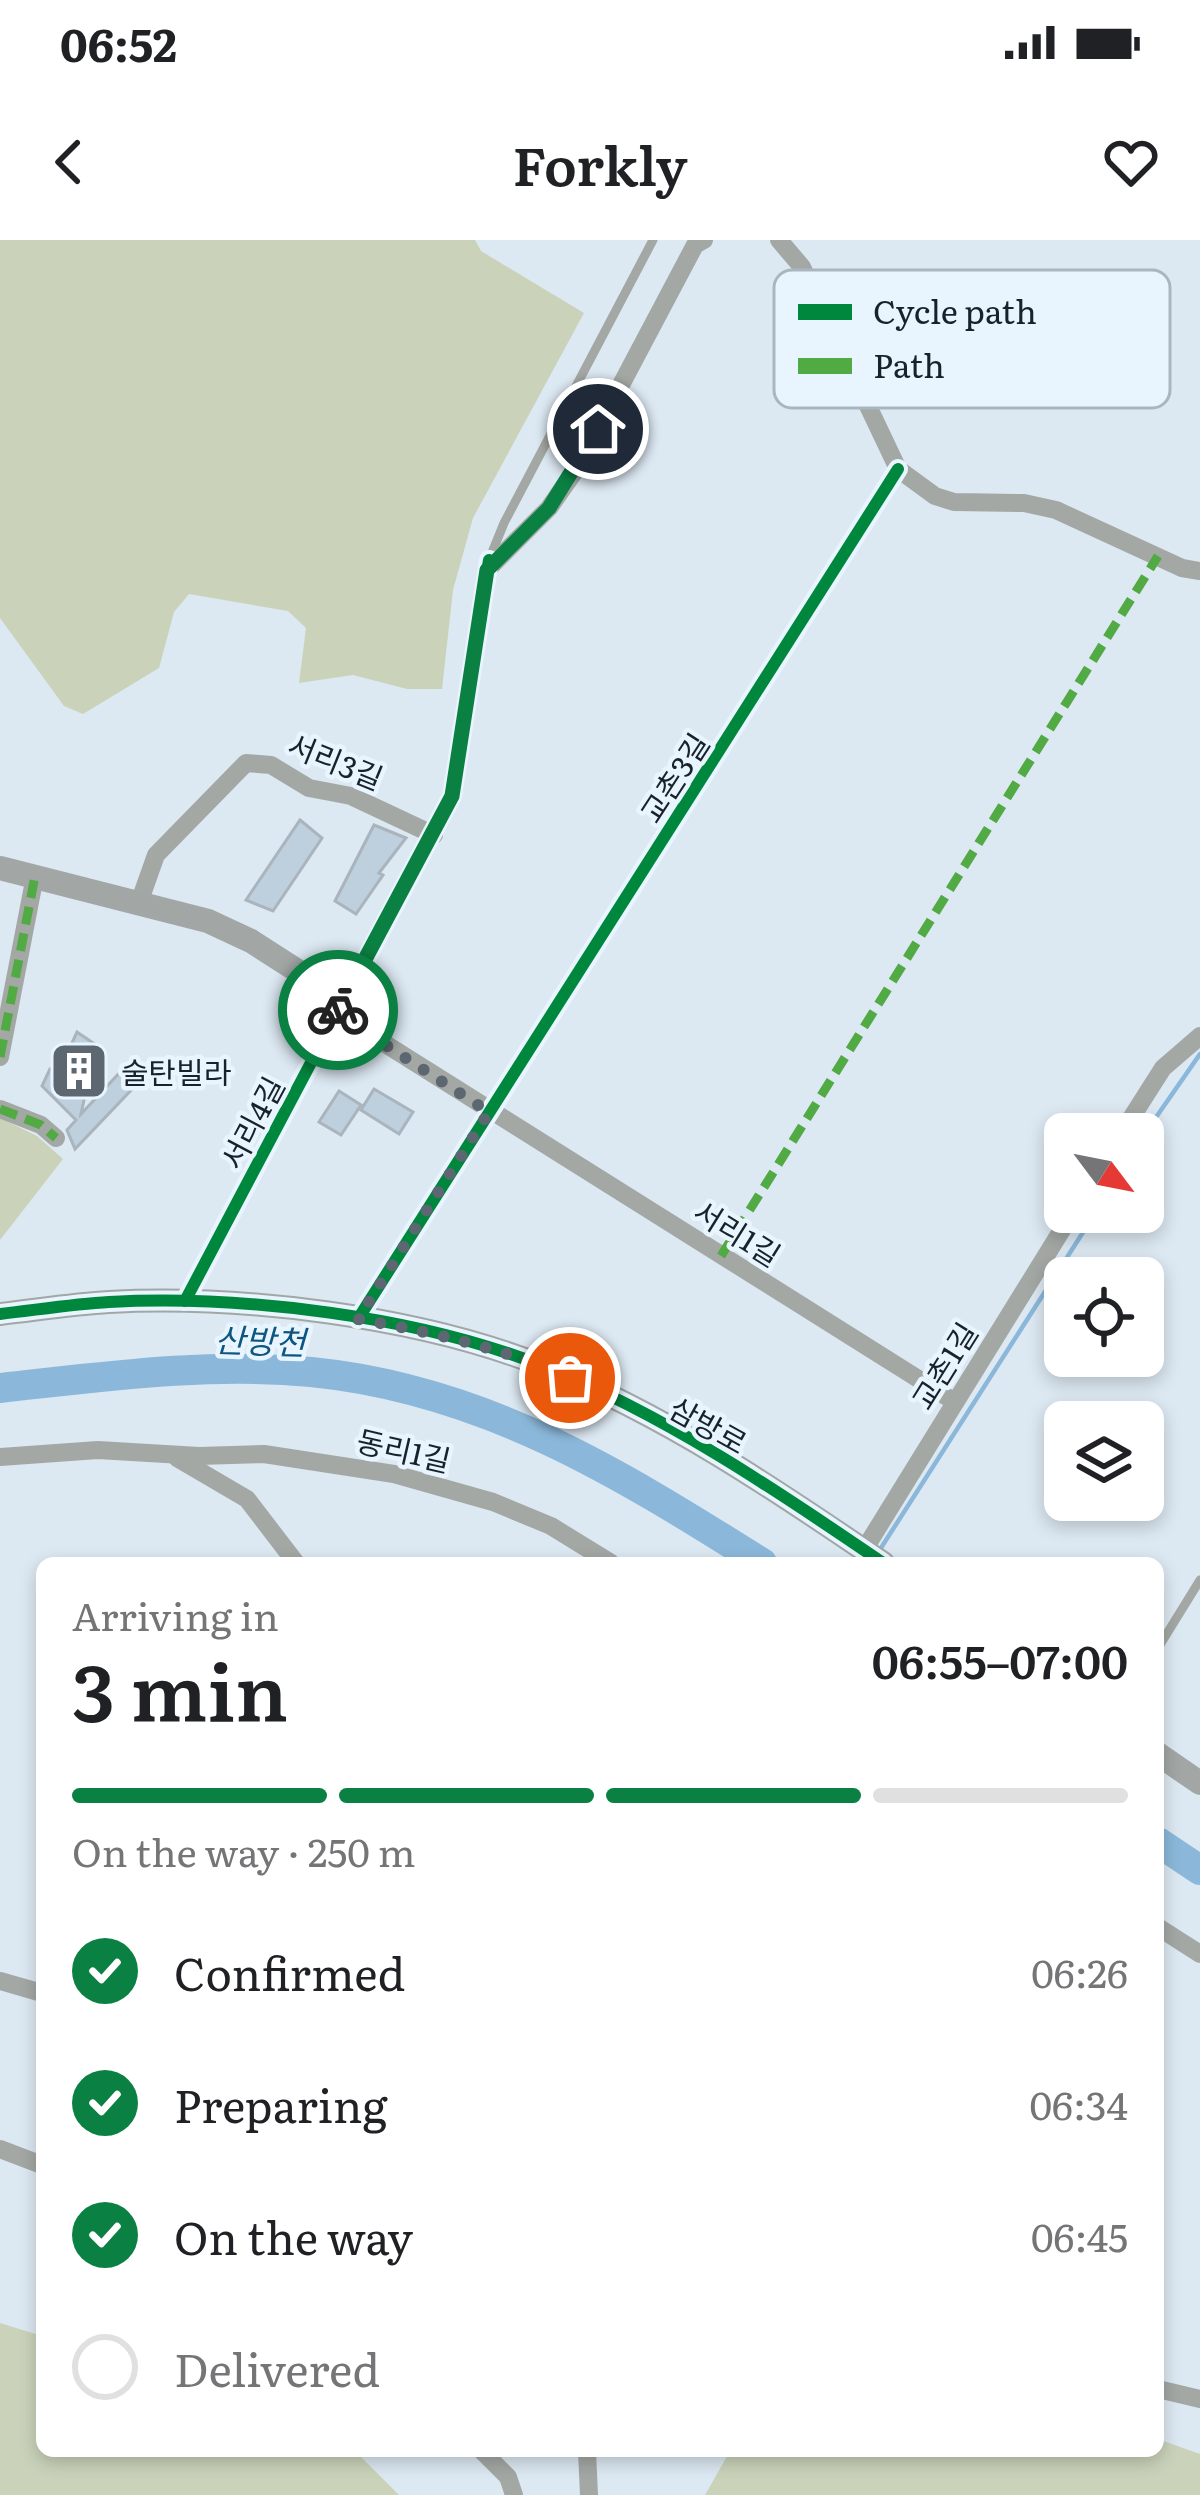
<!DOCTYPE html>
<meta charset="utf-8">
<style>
:root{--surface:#fff;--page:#f6f6f6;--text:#202124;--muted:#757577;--line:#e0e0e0;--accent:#0b8043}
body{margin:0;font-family:Literata,"Noto Sans KR",serif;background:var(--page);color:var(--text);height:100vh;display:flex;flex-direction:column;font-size:45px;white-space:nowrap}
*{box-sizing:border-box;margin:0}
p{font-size:39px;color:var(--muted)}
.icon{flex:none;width:66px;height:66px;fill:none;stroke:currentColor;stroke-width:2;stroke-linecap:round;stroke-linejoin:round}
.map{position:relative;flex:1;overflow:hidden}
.drawer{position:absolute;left:36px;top:1317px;width:1128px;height:900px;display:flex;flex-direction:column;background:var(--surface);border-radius:18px;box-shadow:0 6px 18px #0003}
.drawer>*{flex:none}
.needle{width:78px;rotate:122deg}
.tools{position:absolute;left:1044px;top:873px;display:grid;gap:24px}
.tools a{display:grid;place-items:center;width:120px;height:120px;border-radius:18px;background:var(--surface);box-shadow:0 6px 18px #0003;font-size:60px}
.pin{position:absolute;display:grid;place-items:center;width:102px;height:102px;color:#fff;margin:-51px;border:6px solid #fff;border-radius:50%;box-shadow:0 3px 12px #0007}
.courier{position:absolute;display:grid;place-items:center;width:120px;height:120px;margin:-60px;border:9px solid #0b8043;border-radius:50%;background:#fff;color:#222;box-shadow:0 3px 15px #0007}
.head em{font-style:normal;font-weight:600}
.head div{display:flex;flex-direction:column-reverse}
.head{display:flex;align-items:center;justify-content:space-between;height:204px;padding:0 36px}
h1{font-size:78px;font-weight:600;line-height:90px}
.bar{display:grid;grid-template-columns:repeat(4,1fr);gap:18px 12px;align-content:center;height:144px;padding:0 36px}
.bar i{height:15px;border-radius:9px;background:var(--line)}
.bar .on{background:var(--accent)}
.bar p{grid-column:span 4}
ol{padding:0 36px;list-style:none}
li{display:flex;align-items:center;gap:36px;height:132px}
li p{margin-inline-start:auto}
li .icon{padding:12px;border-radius:50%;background:var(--accent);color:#fff;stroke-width:4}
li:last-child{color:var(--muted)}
li i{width:66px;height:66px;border:6px solid var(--line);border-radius:50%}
.status{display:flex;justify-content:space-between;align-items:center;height:84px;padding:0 60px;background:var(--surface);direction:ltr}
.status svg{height:33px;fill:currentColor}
header{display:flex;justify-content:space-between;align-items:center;height:156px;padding:0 36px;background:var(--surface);font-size:54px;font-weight:600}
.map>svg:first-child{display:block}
.green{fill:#cad3ba}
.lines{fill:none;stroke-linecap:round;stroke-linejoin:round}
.stream{stroke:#8bb8da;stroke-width:4.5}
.river{stroke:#8bb8da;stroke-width:30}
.building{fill:#becfdd;stroke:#a9b4bd;stroke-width:3}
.lane{stroke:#a4a8a4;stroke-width:9}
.street{stroke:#a4a8a4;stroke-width:18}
.secondary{stroke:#a2a7a5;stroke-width:24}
.quiet{stroke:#52aa44;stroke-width:9;stroke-dasharray:18 9;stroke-linecap:butt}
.cycleway-casing{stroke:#e9f5fe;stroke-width:20}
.cycleway{stroke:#00873e;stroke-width:12}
.done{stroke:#5d6771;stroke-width:12;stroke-dasharray:0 21.6}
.route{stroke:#0b8043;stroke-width:15}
.labels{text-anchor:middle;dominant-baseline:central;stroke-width:9;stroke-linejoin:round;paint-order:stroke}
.street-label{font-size:30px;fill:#18222b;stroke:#e9f5fe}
.poi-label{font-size:30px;fill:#18222b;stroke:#e9f5fe;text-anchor:start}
.water-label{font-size:33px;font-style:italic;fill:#0e5580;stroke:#e9f5fe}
.key{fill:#e9f5fe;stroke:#aab6bf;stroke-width:3}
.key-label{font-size:33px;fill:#18222b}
</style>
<div class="status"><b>06:52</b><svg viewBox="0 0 49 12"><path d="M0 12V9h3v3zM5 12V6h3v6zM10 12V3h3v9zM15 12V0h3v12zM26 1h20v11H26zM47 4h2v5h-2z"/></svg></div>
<header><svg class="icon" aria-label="back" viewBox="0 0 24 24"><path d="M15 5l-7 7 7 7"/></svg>Forkly<svg class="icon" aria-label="heart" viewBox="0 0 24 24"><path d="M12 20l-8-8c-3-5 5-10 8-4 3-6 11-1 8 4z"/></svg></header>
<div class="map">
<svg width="1200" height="2255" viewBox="0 0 1200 2255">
<rect width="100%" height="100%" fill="#dce8f2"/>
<g class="green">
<path d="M 0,0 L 475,0 L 481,11 L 584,73 L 473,278 L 453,350 L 442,449 L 407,449 L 353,435 L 299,443 L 306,388 L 288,371 L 189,354 L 174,372 L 159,428 L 83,474 L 64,466 L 0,378 Z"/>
<path d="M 0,878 L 37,896 L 63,919 L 0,1000 Z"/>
<path d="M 0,2083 L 42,2096 L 42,2211 L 355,2211 L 399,2255 L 0,2255 Z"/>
<path d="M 1158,2199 L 1200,2214 L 1200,2255 L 705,2255 L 730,2211 L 1158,2211 Z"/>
</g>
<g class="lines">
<g class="stream">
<path d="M 1143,896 L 1200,814"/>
<path d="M 879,1311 L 1096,972"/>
</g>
<g class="river">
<path d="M 0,1148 C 102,1137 208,1122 311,1132 C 484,1149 619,1233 762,1323"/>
<path d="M 1158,1602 L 1200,1630"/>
</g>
</g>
<g class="building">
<path d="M 300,580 L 322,598 L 273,671 L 246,660 Z"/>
<path d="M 374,585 L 406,598 L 379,633 L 383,635 L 356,674 L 335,661 Z"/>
<path d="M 77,792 L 96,805 L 81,874 L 124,828 L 138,843 L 75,909 L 67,890 L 76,880 L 42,846 L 50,829 L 59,831 Z"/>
<path d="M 374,849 L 413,872 L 399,894 L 361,870 Z"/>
<path d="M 339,851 L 361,865 L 341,895 L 319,882 Z"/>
</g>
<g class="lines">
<g class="lane">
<path d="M 489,320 L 504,283 L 653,0"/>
<path d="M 1158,1408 L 1200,1340"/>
</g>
<g class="street">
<path d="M 779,0 L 802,27 L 898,229 L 935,256 L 954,262 L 1024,263 L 1056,270 L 1182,328 L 1200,331"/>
<path d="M 487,330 L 549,268 L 577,228 L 695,5 L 704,0"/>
<path d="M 139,663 L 156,615 L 246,523 L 271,525 L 309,548 L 351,556 L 434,595"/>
<path d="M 336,773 L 955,1162"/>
<path d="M 0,817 L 35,636"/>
<path d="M 0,869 L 41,885 L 56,898"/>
<path d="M 1121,894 L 1163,828 L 1200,796"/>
<path d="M 185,1061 L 452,556 L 489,320"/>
<path d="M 358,1079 L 898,229"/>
<path d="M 0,1217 L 98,1210 L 199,1216 L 264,1214 L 394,1234 L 493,1262 L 551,1286 L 611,1323"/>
<path d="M 177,1218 L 247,1259 L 296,1323"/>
<path d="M 864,1310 L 1073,972"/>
<path d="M 1158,1687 L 1200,1714"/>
<path d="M 0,1741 L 42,1753"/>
<path d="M 0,1909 L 42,1925"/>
<path d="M 1158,2149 L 1200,2159"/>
<path d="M 482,2211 L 508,2237 L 514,2255"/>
<path d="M 587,2211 L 589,2255"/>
</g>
<g class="secondary">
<path d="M 0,628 L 208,681 L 251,701 L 343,760"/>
<path d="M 0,1074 C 36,1070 73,1064 109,1062 C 244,1055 417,1076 543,1126 C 664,1174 776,1250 883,1323"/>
<path d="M 1158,1514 L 1200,1543"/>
</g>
<g class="quiet">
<path d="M 0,817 L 35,636"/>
<path d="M 0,869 L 41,885 L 56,898"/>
<path d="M 721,1016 L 1158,316"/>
</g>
<g class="cycleway-casing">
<g id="cycleway">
<path d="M 185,1061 L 452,556 L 489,320"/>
<path d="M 0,1074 C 36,1070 73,1064 109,1062 C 244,1055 417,1076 543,1126 C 664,1174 776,1250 883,1323"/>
<path d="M 358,1079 L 898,229"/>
</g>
</g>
<use href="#cycleway" class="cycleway"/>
</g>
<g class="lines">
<path class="done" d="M 338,770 L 336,773 L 489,872 L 358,1079 C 430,1092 504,1108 570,1138"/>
<path class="route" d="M 338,770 L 452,556 L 487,330 L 549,268 L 598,189"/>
</g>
<defs>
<g id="building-square" transform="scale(3)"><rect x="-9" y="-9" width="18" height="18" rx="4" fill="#5d6771" stroke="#e9f5fe"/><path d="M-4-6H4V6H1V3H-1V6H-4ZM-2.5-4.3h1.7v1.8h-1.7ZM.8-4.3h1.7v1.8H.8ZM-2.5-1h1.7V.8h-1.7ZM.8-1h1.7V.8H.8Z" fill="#fff"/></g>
</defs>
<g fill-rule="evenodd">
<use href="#building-square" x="79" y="831"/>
</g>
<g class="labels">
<g class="street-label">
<text transform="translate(336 520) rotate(22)">서리3길</text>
<text transform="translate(673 537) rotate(-57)">교촌3길</text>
<text transform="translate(251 882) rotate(-62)">서리4길</text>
<text transform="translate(738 992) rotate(32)">서리1길</text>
<text transform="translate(943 1125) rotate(-58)">교촌1길</text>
<text transform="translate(709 1184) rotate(29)">삼방로</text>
<text transform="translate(404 1209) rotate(13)">동리1길</text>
</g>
<g class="poi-label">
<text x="121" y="831">술탄빌라</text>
</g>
<g class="water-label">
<text transform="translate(260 1099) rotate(2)">산방천</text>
</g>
</g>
<rect x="774" y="30" width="396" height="138" rx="18" class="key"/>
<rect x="798" y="64" width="54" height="16" fill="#00873e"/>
<rect x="798" y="118" width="54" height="16" fill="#52aa44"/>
<g class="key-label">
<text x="873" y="84">Cycle path</text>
<text x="873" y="138">Path</text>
</g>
</svg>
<div class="tools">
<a><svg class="needle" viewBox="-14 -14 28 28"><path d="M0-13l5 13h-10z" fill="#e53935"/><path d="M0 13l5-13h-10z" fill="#757577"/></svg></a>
<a><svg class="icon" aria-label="locate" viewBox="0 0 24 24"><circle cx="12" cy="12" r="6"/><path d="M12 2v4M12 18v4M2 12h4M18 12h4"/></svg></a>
<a><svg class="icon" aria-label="layers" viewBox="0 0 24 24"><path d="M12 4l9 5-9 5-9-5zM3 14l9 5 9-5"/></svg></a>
</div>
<div class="pin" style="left:570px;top:1138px;background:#ea580c"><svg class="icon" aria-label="bag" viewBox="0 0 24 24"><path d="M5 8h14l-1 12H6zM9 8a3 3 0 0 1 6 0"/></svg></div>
<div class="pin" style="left:598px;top:189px;background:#1f2937"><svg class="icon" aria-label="home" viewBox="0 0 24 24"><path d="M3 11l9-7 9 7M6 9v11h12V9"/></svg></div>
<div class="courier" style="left:338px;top:770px"><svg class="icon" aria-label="bike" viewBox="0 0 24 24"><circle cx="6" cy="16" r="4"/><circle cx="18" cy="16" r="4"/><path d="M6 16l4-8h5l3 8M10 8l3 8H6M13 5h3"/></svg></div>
<section class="drawer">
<div class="head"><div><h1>3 min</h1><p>Arriving in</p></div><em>06:55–07:00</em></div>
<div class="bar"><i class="on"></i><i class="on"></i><i class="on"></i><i></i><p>On the way · 250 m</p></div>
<ol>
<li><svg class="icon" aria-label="check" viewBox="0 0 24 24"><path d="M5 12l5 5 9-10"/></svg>Confirmed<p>06:26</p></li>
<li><svg class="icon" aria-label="check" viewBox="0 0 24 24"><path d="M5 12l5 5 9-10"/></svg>Preparing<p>06:34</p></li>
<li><svg class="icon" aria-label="check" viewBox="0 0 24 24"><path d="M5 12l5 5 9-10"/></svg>On the way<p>06:45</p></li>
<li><i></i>Delivered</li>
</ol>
</section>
</div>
